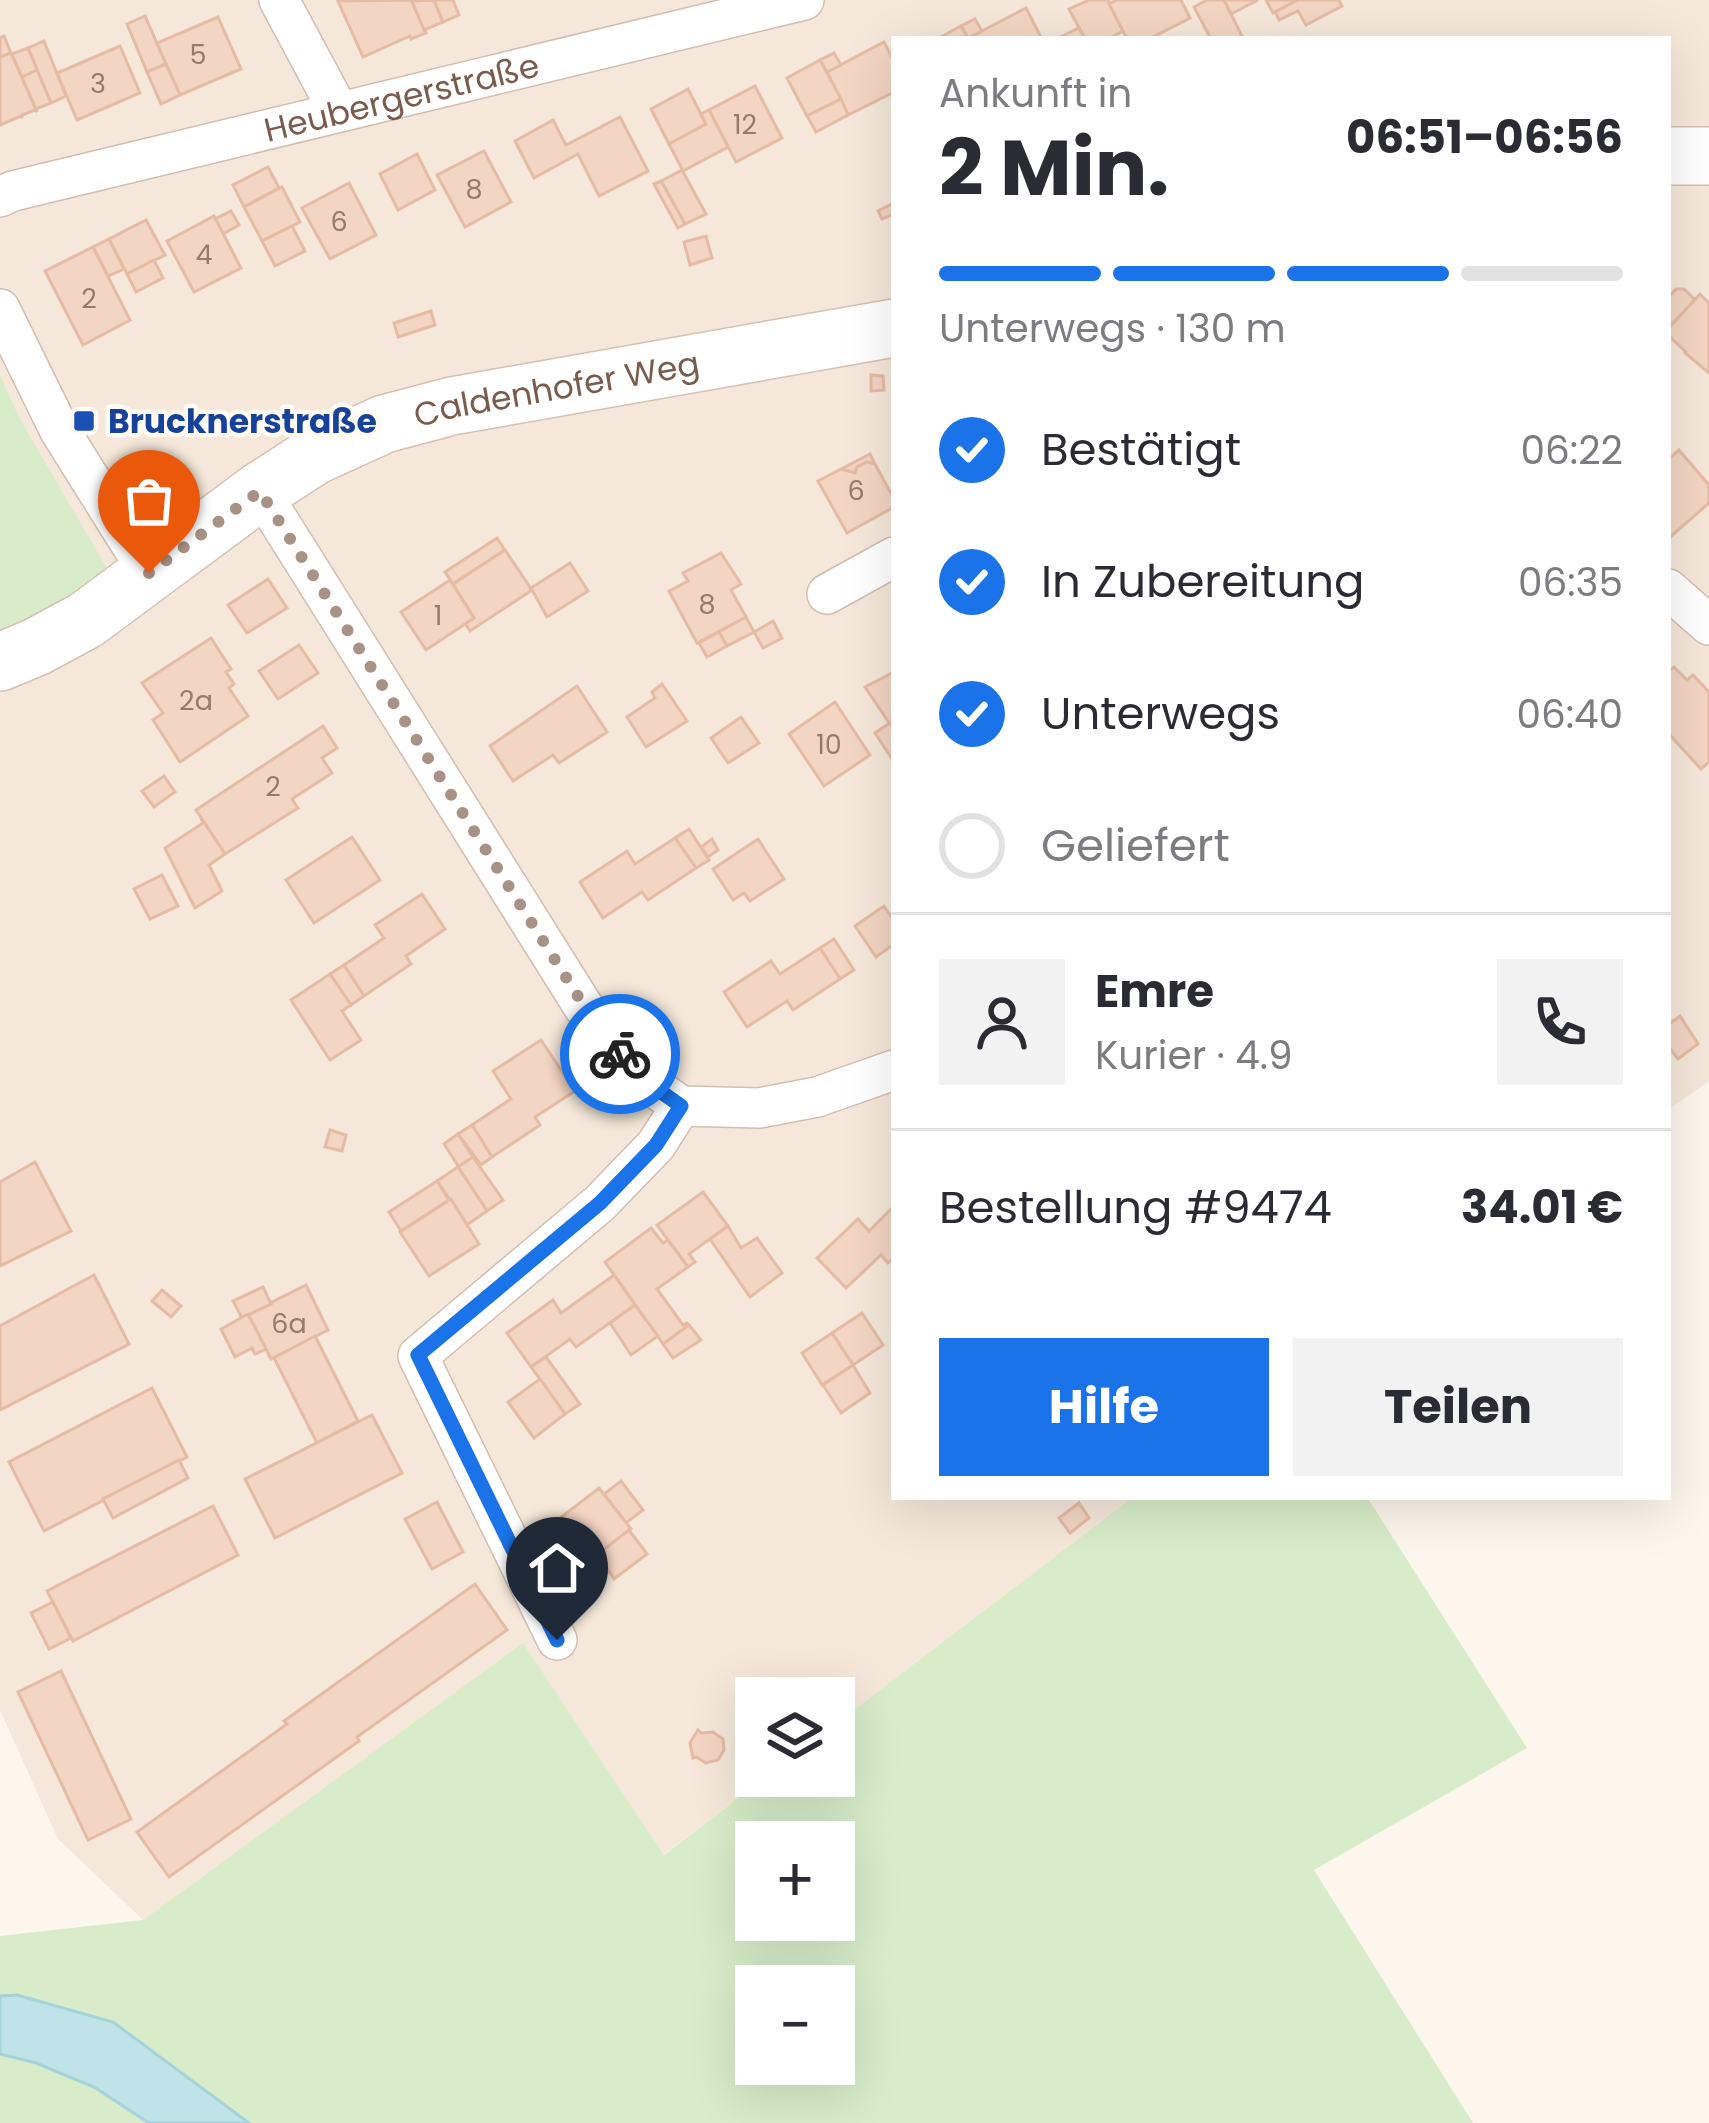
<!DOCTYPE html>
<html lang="de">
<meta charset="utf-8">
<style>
:root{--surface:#fff;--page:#f2f2f3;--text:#2b2b33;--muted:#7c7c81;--line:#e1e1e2;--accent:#1a73e8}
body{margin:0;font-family:Poppins,sans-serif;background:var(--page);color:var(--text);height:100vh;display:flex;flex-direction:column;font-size:45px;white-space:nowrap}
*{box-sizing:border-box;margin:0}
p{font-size:39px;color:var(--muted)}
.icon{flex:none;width:66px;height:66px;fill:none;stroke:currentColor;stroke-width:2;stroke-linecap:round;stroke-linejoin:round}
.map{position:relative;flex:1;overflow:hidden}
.details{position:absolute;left:891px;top:36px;width:780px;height:1464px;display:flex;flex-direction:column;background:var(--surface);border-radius:0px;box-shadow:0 12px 48px #0002}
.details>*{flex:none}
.buttons{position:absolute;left:735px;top:1677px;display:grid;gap:24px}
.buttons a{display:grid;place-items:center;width:120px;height:120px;border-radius:0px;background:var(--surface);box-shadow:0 12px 48px #0002;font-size:60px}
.pin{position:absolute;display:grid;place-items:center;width:102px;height:102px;color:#fff;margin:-123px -51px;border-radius:50% 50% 50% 0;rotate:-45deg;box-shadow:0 0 12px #0007}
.pin .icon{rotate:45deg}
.courier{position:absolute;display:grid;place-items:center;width:120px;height:120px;margin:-60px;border:9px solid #1a73e8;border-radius:50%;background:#fff;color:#222;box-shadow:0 3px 15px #0007}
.head em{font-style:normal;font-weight:700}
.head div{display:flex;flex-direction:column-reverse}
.head{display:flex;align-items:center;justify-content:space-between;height:204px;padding:0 48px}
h1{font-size:78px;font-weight:700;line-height:90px}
.bar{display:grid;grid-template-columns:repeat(4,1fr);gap:18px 12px;align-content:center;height:144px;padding:0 48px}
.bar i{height:15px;border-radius:9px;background:var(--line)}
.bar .current{background:var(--accent)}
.bar p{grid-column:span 4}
.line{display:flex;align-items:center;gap:30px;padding:0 48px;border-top:3px solid var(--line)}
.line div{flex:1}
.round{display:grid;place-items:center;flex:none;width:126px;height:126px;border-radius:0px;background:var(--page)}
ol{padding:0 48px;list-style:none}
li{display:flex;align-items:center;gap:36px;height:132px}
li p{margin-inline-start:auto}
li .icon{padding:12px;border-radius:50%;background:var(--accent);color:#fff;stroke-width:4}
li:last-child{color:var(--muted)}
li i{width:66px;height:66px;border:6px solid var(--line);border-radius:50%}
.primary-button{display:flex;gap:24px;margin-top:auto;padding:24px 48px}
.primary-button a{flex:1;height:138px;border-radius:0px;background:var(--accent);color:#fff;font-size:48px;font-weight:700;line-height:138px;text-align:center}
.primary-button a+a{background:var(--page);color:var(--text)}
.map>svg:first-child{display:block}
.residential{fill:#f5e8da}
.green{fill:#d8ecc9;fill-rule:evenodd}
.water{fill:#bfe3e8;stroke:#a5d3da;stroke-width:3}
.building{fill:#f3d5c3;stroke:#e6bba3;stroke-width:3}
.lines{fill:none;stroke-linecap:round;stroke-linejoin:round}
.street-casing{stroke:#d1beb0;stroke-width:42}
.secondary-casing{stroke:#d6c0b0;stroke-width:60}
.street{stroke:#fff;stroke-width:39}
.secondary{stroke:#fff;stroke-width:57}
.done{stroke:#a89285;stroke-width:12;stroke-dasharray:0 21.6}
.route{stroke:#1a73e8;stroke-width:15}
.transit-dot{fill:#1a4fb4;stroke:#fffaf3;stroke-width:4.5}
.labels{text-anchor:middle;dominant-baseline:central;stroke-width:9;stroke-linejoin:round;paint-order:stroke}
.number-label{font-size:27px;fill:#987a6a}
.street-label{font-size:33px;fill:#7a5c4d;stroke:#fffaf3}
.transit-label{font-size:33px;font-weight:bold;fill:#164399;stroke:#fffaf3;text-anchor:start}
</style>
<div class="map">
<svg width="1709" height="2123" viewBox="0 0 1709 2123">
<rect width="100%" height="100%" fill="#fdf6ec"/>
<path class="residential" d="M 0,0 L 1709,0 L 1709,1081 L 1668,1110 L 1668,39 L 894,39 L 894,1497 L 1133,1497 L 834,1725 L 834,1698 L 756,1698 L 756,1776 L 767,1776 L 663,1855 L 523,1644 L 143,1920 L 58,1839 L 0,1710 L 0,644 L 20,419 L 0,375 Z"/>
<g class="green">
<path d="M 0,375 L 20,419 L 112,577 L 0,644 Z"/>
<path d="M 1133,1497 L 1367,1497 L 1527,1748 L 1314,1870 L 1473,2123 L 249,2123 L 113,2022 L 17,1995 L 0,1996 L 0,1936 L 143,1920 L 523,1643 L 664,1855 L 767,1776 L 834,1776 L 834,1725 ZM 756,1842 L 834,1842 L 834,1920 L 756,1920 ZM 756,1986 L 834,1986 L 834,2064 L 756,2064 Z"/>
<path d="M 0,2054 L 91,2080 L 173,2123 L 0,2123 Z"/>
</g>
<path class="water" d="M 17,1995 L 113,2022 L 249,2123 L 149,2123 L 94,2087 L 36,2063 L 0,2054 L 0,1996 Z"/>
<g class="building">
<path d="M 411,0 L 426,33 L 411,39 L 410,36 L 363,57 L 338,1 Z"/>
<path d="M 434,0 L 443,22 L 424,30 L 412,1 Z"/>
<path d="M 434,0 L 453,0 L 459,15 L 443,22 Z"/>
<path d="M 1089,0 L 1108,0 L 1123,31 L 1109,39 L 1085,39 L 1069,9 Z"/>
<path d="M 1117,0 L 1181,0 L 1190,18 L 1149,39 L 1127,39 L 1109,4 Z"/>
<path d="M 1207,0 L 1224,0 L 1242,36 L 1236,39 L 1211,39 L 1194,7 Z"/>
<path d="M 1224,0 L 1258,0 L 1231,14 Z"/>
<path d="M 1266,0 L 1298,0 L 1273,13 Z"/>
<path d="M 1298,0 L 1339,0 L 1342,6 L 1306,25 L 1298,11 L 1279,20 L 1275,12 Z"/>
<path d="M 1026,8 L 1042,39 L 968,38 L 982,31 Z"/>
<path d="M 145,16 L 166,64 L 147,72 L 127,24 Z"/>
<path d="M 218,17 L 241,69 L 180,95 L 157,43 Z"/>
<path d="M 975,19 L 982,31 L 968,38 L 961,26 Z"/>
<path d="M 961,26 L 968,39 L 937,39 Z"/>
<path d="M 1079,28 L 1085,39 L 1056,39 Z"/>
<path d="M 4,36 L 11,53 L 0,57 L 0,38 Z"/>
<path d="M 44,41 L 66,96 L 51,103 L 28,48 Z"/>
<path d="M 884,42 L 894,61 L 894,92 L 848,115 L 827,72 Z"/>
<path d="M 120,46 L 140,93 L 77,120 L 57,73 Z"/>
<path d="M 28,48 L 37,70 L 22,77 L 12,54 Z"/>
<path d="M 11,53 L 37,112 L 35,110 L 22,115 L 22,118 L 21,116 L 0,125 L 0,57 Z"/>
<path d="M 834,53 L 841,65 L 827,72 L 820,60 Z"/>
<path d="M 820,60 L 841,99 L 807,116 L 787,78 Z"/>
<path d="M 166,64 L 180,95 L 161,104 L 147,72 Z"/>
<path d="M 37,70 L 51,103 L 36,109 L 22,77 Z"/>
<path d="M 755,86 L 782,138 L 736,162 L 709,110 Z"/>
<path d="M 688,89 L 706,124 L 669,144 L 651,109 Z"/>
<path d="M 841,99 L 848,115 L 816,132 L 807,116 Z"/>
<path d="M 709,110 L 728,147 L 683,171 L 669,144 L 706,124 L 701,114 Z"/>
<path d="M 620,117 L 648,171 L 599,196 L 578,154 L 534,178 L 515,141 L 553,120 L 566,145 Z"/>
<path d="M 484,151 L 511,202 L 465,227 L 437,175 Z"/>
<path d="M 417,154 L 435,190 L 398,210 L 380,174 Z"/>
<path d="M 268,167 L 279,188 L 244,207 L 233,185 Z"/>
<path d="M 682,170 L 706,214 L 685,224 L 661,181 Z"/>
<path d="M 661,181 L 685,224 L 678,228 L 654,184 Z"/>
<path d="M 349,183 L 376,235 L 330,259 L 302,208 Z"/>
<path d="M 282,187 L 300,222 L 262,241 L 244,207 Z"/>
<path d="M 894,203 L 894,214 L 882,219 L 878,211 Z"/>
<path d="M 231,211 L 239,225 L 223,234 L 215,219 Z"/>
<path d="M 214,216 L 241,268 L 194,292 L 167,241 Z"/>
<path d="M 146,220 L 165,255 L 127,274 L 109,239 Z"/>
<path d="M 292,226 L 305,251 L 275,266 L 262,241 Z"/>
<path d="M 706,236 L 712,258 L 690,265 L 684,242 Z"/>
<path d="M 109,239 L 124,269 L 108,276 L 93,247 Z"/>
<path d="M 93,247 L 130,320 L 83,345 L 45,271 Z"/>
<path d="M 154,260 L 163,278 L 136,292 L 127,274 Z"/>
<path d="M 1676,289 L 1684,289 L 1695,300 L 1669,327 L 1668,298 Z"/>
<path d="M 1700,294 L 1709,303 L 1709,373 L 1685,353 L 1686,352 L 1668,335 L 1668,329 Z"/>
<path d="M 431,311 L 435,325 L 398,337 L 394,323 Z"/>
<path d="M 871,375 L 883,376 L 884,390 L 871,391 Z"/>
<path d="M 1679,450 L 1709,485 L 1709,503 L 1668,539 L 1668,460 Z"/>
<path d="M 870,454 L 875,464 L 867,462 L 857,467 L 855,473 L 841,469 Z"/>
<path d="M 867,462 L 875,464 L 894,499 L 894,507 L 847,533 L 818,481 L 841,469 L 855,473 L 857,467 Z"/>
<path d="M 497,538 L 505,550 L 453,584 L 445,572 Z"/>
<path d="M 505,550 L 532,590 L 470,631 L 465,623 L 474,618 L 453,584 Z"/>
<path d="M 721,553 L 741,584 L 731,590 L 746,617 L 697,643 L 669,591 L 688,581 L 683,573 Z"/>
<path d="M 570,563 L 588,591 L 547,617 L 531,588 Z"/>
<path d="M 268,579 L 287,608 L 247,633 L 228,605 Z"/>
<path d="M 450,580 L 474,618 L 426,650 L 401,612 Z"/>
<path d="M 746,617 L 754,632 L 727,646 L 719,632 Z"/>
<path d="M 773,621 L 782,638 L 763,648 L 754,632 Z"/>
<path d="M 719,632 L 727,646 L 707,657 L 699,643 Z"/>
<path d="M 211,638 L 231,669 L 226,672 L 234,684 L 229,688 L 248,716 L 180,762 L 153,720 L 163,713 L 142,683 Z"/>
<path d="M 299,645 L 318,673 L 278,699 L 259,671 Z"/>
<path d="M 1674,667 L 1687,680 L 1693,675 L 1709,692 L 1709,762 L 1701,769 L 1668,733 L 1668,672 Z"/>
<path d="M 894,672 L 894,730 L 865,687 Z"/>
<path d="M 662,684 L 687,721 L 646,747 L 627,717 L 655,698 L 652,692 Z"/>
<path d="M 577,686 L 607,732 L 559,763 L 553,755 L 513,781 L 490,746 Z"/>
<path d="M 835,702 L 870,755 L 824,786 L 789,734 Z"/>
<path d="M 741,717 L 759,743 L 728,763 L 711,738 Z"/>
<path d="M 890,723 L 894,730 L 894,762 L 875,733 Z"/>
<path d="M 323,726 L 337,748 L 322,758 L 332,773 L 292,799 L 298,808 L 225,854 L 196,810 Z"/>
<path d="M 164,776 L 175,792 L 154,807 L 142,791 Z"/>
<path d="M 201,818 L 225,854 L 209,865 L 222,891 L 195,908 L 165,848 L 203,823 Z"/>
<path d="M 689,829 L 709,860 L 696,868 L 675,838 Z"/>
<path d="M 352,837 L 380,880 L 314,923 L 286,880 Z"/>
<path d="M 675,838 L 696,868 L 648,900 L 642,892 L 603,918 L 580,882 L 627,851 L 635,864 Z"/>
<path d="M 712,839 L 718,850 L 708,857 L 701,847 Z"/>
<path d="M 758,839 L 784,879 L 750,901 L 744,893 L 733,900 L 713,869 Z"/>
<path d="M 162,875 L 178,906 L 150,919 L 134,889 Z"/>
<path d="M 422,894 L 445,929 L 406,956 L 411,964 L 364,996 L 344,965 L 384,938 L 375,925 Z"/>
<path d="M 884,906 L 894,921 L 894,944 L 876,957 L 855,926 Z"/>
<path d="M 834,939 L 854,970 L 840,979 L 820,948 Z"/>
<path d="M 820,948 L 840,979 L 793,1010 L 787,1001 L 747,1027 L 724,992 L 771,961 L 780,974 Z"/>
<path d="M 344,965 L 364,996 L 351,1005 L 330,974 Z"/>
<path d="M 330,974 L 351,1005 L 342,1011 L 361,1040 L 330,1060 L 291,1000 Z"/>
<path d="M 1680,1016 L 1698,1044 L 1678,1059 L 1668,1046 L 1668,1025 Z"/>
<path d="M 541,1040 L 575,1091 L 535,1117 L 540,1125 L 492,1157 L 472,1125 L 511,1099 L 493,1071 Z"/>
<path d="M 472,1125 L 492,1157 L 481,1165 L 458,1134 Z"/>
<path d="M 330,1130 L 346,1135 L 342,1151 L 325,1147 Z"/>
<path d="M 458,1134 L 473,1157 L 459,1167 L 444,1144 Z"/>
<path d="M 473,1157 L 503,1200 L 487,1211 L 458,1167 Z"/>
<path d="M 35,1162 L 71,1231 L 0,1266 L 0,1182 Z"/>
<path d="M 458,1167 L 487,1211 L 467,1225 L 437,1181 Z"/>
<path d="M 437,1181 L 449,1200 L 401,1231 L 389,1212 Z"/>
<path d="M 703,1192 L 728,1226 L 689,1254 L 695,1262 L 688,1267 L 657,1225 Z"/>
<path d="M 451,1199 L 479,1244 L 429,1276 L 400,1232 Z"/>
<path d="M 894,1206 L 894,1258 L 888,1263 L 881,1255 L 846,1288 L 817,1258 L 858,1219 L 869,1231 Z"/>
<path d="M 728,1226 L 741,1248 L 757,1238 L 782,1273 L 750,1297 L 710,1239 Z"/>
<path d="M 651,1228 L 663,1243 L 668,1240 L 688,1267 L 657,1289 L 683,1325 L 687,1323 L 689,1325 L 663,1344 L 605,1262 Z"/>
<path d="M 94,1275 L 129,1344 L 0,1410 L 0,1326 Z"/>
<path d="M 614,1275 L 635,1305 L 576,1347 L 570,1339 L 531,1367 L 507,1333 L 553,1300 L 561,1313 Z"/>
<path d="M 306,1285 L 328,1330 L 271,1359 L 248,1314 Z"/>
<path d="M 263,1287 L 271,1304 L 242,1318 L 233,1301 Z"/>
<path d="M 162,1290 L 181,1306 L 171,1317 L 152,1301 Z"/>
<path d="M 635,1305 L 658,1336 L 631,1355 L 610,1323 Z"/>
<path d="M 862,1313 L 883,1345 L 853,1365 L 832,1333 Z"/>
<path d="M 248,1314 L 266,1349 L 255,1354 L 252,1348 L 235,1357 L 221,1329 Z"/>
<path d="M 689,1325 L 701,1340 L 673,1358 L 663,1344 Z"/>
<path d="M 832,1333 L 853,1365 L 822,1385 L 802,1353 Z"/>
<path d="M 315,1336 L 358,1421 L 317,1443 L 274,1358 Z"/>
<path d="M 546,1357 L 580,1404 L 565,1414 L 531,1367 Z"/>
<path d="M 853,1365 L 870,1393 L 841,1413 L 823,1385 Z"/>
<path d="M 540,1379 L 565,1414 L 534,1438 L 508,1402 Z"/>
<path d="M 152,1388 L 187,1457 L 44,1531 L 9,1462 Z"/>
<path d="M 372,1415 L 402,1473 L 275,1538 L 245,1479 Z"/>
<path d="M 179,1460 L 188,1478 L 113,1518 L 103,1499 Z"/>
<path d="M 621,1481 L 643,1510 L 626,1523 L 604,1494 Z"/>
<path d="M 599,1488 L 631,1529 L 578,1569 L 547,1528 Z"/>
<path d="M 437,1502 L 463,1552 L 432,1569 L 405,1519 Z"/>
<path d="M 1079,1503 L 1089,1518 L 1070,1533 L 1059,1518 Z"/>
<path d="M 213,1506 L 238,1555 L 73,1641 L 47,1591 Z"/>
<path d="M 629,1530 L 647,1554 L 614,1579 L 598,1554 Z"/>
<path d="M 475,1584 L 507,1630 L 357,1737 L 359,1741 L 169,1877 L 137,1832 L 287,1724 L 284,1721 Z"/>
<path d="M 53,1602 L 71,1638 L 49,1649 L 31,1613 Z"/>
<path d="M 61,1671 L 131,1819 L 88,1840 L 18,1692 Z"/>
<path d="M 698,1730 L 701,1733 L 713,1732 L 723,1739 L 724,1750 L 718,1760 L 706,1763 L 696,1757 L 693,1758 L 690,1743 Z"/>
</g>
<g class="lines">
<g class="street-casing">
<g id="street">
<path d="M 279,0 L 339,112"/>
<path id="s1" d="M 0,197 L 13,191 L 804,0"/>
<path d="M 0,309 L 60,431 L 149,573"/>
<path d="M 260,491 L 583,1006 L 640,1077 L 681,1106 L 759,1108 L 817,1097 L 894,1070"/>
<path d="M 1668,589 L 1709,625"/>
<path d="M 827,594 L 894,557"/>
<path d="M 557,1640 L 418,1356 L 600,1203 L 656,1145 L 681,1106"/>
</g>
</g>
<g class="secondary-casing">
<g id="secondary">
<path d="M 1668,156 L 1709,156"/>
<path id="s2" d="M 0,662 L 36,647 L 86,620 L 260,491 L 314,456 L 384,424 L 452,406 L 894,328"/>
</g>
</g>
<use href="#street" class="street"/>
<use href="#secondary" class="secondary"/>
</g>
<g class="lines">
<path class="done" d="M 149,573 L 260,491 L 584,1006 L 620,1054"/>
<path class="route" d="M 557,1640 L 418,1355 L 600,1203 L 656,1145 L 681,1106 L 640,1077 L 620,1054"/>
</g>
<rect class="transit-dot" x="72" y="409" width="24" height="24" rx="6"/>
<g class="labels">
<g class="number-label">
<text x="198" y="54">5</text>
<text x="98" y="83">3</text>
<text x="745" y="124">12</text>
<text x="474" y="189">8</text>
<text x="339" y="221">6</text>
<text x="204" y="254">4</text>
<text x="89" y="298">2</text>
<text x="856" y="490">6</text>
<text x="707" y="604">8</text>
<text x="438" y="615">1</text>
<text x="196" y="700">2a</text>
<text x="829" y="744">10</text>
<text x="273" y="786">2</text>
<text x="289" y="1323">6a</text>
</g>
<g class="street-label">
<text stroke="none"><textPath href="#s1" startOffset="414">Heubergerstraße</textPath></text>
<text stroke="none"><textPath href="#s2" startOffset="630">Caldenhofer Weg</textPath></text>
</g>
<g class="transit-label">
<text x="108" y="421">Brucknerstraße</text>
</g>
</g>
</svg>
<div class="buttons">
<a><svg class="icon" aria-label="layers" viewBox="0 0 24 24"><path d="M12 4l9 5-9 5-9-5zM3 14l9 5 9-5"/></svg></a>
<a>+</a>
<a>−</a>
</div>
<div class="pin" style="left:149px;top:573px;background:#ea580c"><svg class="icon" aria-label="bag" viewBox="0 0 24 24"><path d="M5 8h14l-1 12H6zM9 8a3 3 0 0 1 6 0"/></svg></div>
<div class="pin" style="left:557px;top:1640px;background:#1f2937"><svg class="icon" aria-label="home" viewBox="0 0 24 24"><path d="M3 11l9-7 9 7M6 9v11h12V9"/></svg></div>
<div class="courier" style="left:620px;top:1054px"><svg class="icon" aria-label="bike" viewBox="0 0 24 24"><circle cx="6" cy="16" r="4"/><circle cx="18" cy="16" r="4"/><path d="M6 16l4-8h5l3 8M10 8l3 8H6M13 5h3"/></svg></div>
<section class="details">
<div class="head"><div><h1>2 Min.</h1><p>Ankunft in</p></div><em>06:51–06:56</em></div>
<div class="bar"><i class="current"></i><i class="current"></i><i class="current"></i><i></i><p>Unterwegs · 130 m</p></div>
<ol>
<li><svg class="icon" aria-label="check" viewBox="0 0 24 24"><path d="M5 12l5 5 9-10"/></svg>Bestätigt<p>06:22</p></li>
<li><svg class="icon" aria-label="check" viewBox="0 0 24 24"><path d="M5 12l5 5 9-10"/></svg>In Zubereitung<p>06:35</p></li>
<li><svg class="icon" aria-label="check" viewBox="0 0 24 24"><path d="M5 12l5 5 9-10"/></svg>Unterwegs<p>06:40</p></li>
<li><i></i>Geliefert</li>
</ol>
<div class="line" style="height:216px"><a class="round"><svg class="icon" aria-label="person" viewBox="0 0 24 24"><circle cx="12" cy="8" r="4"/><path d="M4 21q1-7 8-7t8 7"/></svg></a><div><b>Emre</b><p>Kurier · 4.9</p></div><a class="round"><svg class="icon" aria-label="phone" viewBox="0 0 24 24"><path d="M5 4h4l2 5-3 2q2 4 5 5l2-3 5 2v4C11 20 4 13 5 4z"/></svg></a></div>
<div class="line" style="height:156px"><div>Bestellung #9474</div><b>34.01 €</b></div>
<div class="primary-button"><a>Hilfe</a><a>Teilen</a></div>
</section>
</div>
